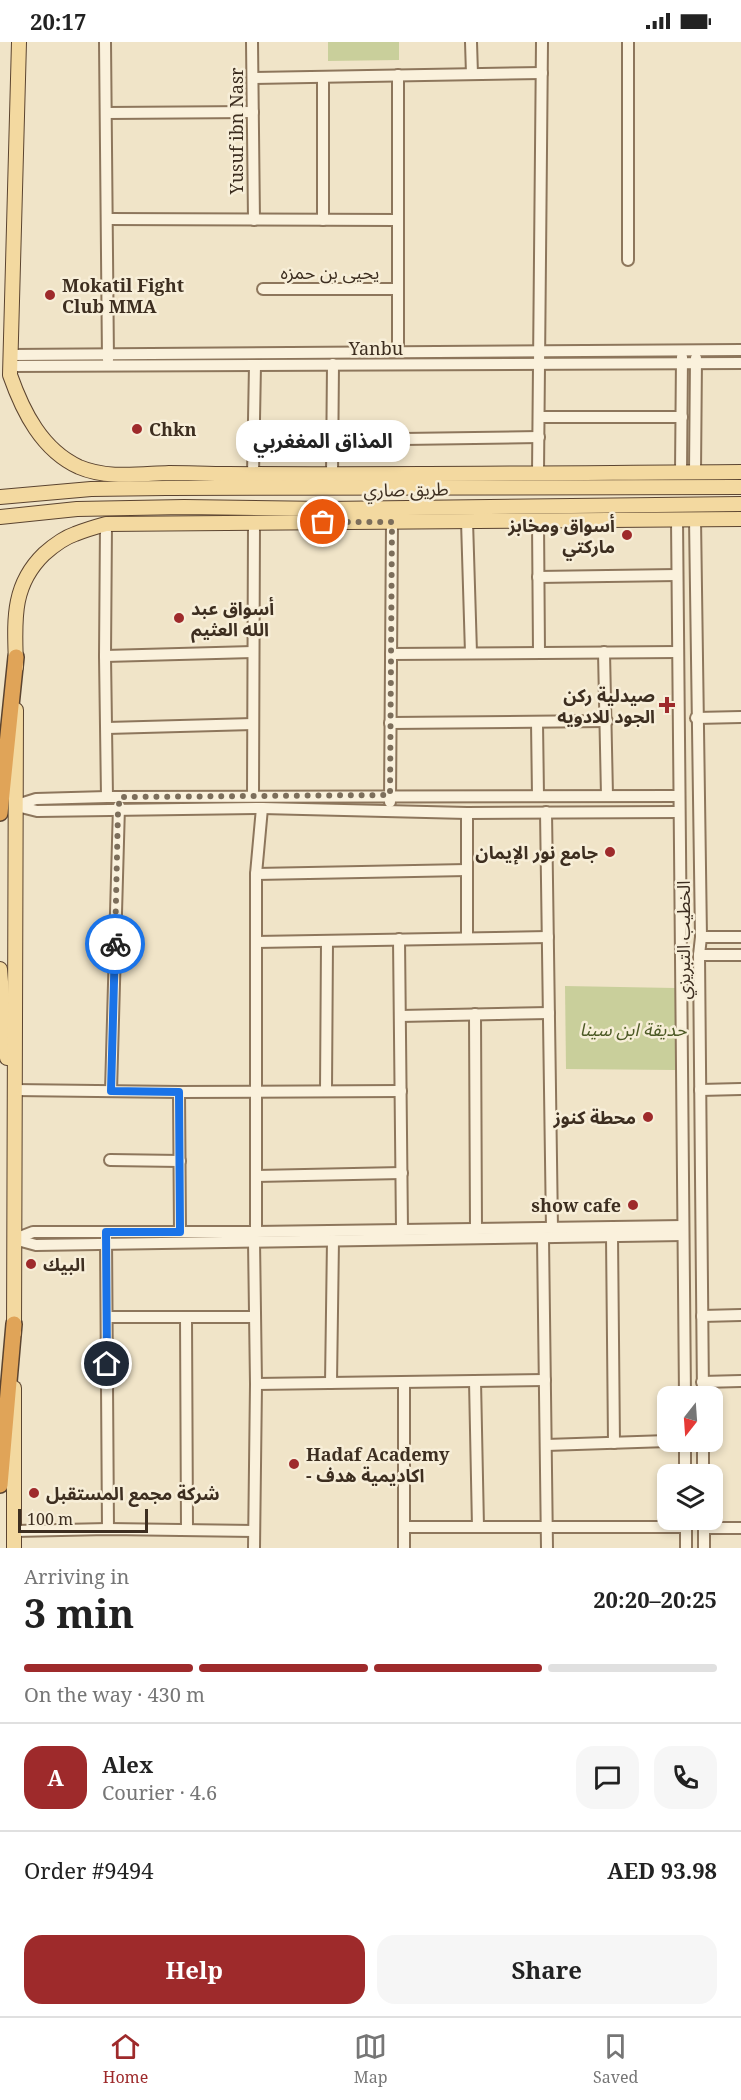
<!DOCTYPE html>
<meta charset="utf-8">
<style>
:root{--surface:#fff;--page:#f6f6f6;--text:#222;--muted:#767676;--line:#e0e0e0;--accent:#9e2a2b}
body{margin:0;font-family:"Noto Serif","Noto Sans Arabic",serif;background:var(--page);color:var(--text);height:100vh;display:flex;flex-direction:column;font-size:22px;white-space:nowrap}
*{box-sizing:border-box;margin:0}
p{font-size:20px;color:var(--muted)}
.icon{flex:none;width:33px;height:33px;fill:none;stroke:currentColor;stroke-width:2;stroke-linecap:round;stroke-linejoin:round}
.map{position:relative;height:1506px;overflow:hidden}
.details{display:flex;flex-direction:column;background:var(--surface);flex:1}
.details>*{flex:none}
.needle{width:39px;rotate:197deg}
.controls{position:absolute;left:657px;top:1344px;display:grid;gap:12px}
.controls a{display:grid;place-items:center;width:66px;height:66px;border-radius:12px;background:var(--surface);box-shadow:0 3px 9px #0003;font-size:30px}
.scale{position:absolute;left:18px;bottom:15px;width:130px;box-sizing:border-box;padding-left:6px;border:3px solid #3d2e20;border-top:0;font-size:16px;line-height:21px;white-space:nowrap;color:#3d2e20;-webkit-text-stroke:4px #f7eed8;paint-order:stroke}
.pin{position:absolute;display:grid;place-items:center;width:51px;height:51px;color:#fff;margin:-26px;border:3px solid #fff;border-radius:50%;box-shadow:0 2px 6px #0007}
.courier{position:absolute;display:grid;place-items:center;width:60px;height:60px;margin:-30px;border:4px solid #1a73e8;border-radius:50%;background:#fff;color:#222;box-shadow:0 2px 8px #0007}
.bubble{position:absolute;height:42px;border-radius:18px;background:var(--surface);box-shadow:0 3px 9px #0003;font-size:20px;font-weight:700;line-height:42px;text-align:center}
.summary em{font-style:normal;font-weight:700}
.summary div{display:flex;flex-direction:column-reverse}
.summary{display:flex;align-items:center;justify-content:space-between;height:102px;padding:0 24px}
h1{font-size:39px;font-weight:700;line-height:45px}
.bar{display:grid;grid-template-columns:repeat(4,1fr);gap:9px 6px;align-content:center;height:72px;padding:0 24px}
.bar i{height:8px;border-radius:4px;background:var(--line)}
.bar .on{background:var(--accent)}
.bar p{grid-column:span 4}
.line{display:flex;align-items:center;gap:15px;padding:0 24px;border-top:2px solid var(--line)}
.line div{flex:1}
.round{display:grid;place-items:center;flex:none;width:63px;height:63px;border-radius:18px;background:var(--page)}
.cta{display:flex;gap:12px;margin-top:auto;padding:12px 24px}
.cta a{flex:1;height:69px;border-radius:18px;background:var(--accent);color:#fff;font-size:24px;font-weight:700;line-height:69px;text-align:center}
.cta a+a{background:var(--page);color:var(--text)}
.status{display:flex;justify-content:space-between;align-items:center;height:42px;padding:0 30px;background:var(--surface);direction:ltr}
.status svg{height:16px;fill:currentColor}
.dock{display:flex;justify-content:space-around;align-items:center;height:84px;border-top:2px solid var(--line);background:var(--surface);font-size:16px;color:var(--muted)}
.dock a{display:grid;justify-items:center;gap:3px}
.dock .on{color:var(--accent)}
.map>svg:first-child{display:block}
.green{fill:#c9cf9b}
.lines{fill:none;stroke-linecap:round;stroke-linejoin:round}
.minor-casing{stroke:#8d765c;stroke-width:14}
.major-casing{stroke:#5b4430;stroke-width:16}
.highway-casing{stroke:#5b4430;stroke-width:18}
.minor{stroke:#faf1dc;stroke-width:10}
.major{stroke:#f3d9a0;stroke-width:14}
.highway{stroke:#e0a458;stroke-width:15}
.done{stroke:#7c6e5b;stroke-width:6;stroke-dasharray:0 10.8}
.route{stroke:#1a73e8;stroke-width:8}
.poi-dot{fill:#9e2a2b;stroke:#f7eed8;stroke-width:2}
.labels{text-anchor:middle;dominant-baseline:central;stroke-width:5;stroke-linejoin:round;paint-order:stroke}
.street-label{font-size:18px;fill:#3d2e20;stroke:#f7eed8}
.poi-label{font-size:18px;font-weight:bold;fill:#3d2e20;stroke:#f7eed8;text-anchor:start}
.park-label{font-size:18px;font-style:italic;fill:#4d5a26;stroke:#f7eed8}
</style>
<div class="status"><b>20:17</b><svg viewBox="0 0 49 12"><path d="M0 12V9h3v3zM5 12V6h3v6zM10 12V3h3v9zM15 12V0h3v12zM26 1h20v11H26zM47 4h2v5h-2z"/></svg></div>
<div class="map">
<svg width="741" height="1506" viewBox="0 0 741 1506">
<rect width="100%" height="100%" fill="#f0e4c8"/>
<g class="green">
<path d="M 328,0 L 399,0 L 399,18 L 328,19 Z"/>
<path d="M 565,944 L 675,946 L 675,1028 L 566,1027 Z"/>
</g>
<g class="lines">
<g class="minor-casing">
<g id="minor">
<path d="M 105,0 L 108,318"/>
<path d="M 252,0 L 254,178"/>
<path d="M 471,0 L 472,32"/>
<path d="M 253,36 L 542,31"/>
<path d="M 106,71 L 253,70"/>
<path d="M 107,177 L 398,178"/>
<path d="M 323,178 L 323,35"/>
<path d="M 628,218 L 628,0"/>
<path d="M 263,247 L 398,247"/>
<path d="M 398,310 L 398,33"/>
<path d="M 11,313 L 741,308"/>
<path d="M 10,324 L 741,321"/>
<path d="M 539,375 L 682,375"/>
<path d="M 332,398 L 539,395"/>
<path d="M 681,430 L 682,315"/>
<path d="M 695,430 L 696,316"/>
<path d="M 538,431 L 542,0"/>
<path d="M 253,432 L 255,323"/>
<path d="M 332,433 L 333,322"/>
<path d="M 677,477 L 685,1354"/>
<path d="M 695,477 L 701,895 L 699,913 L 703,1354"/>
<path d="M 467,479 L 471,611"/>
<path d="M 538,479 L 539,611"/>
<path d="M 106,482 L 105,614 L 107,755"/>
<path d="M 538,535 L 677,533"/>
<path d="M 604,610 L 607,754"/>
<path d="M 391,612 L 678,610"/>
<path d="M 105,614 L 253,610"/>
<path d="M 696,676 L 741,675"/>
<path d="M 537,680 L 538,754"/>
<path d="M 390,681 L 607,679"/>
<path d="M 107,686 L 253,682"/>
<path d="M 253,754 L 254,481"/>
<path d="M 390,760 L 392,480"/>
<path d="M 17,763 L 36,757 L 107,755 L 679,754"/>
<path d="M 17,764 L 37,769 L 262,766 L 467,771 L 679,770"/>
<path d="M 546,770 L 552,1186"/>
<path d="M 256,832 L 467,828"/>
<path d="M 701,895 L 741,895"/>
<path d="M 467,896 L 467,771"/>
<path d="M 399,897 L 402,1188"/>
<path d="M 256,900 L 548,895"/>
<path d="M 699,913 L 741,913"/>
<path d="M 475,972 L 476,1187"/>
<path d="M 400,974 L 549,971"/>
<path d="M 14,1048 L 179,1050 L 401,1049"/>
<path d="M 700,1048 L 741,1047"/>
<path d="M 111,1049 L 119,764"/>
<path d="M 326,1049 L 327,899"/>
<path d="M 179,1050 L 180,1190"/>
<path d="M 110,1118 L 180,1119"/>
<path d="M 256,1134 L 402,1131"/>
<path d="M 256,1190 L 256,832 L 262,766"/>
<path d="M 612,1194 L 614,1401"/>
<path d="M 106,1196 L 108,1487"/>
<path d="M 543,1196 L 547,1506"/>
<path d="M 14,1197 L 36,1203 L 683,1193"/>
<path d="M 15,1197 L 33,1190 L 256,1190 L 683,1184"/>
<path d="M 702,1274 L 741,1273"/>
<path d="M 107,1275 L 255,1275"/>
<path d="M 186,1275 L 187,1488"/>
<path d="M 475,1339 L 478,1485"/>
<path d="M 404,1340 L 404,1506"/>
<path d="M 702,1340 L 741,1339"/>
<path d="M 331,1341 L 333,1198"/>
<path d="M 256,1342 L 545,1338"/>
<path d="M 685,1400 L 685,1432"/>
<path d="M 703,1400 L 703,1432"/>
<path d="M 546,1403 L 668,1399"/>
<path d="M 686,1478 L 686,1506"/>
<path d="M 704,1478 L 704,1506"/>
<path d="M 404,1485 L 686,1485"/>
<path d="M 704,1486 L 741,1486"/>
<path d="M 14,1489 L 108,1487 L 254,1489"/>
<path d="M 254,1506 L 256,1342 L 254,1199"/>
</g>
</g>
<g class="major-casing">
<g id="major">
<path d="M 19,0 L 10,333 C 23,370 42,408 79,425 C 107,437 139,432 169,431 C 188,431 208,432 228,432 C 399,433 570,431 741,430"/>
<path d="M 0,455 L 91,447 L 166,446 L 741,445"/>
<path d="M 0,475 L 77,467 L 184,465 L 326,467 L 741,462"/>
<path d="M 16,625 C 15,582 10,545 44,512 C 53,504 63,496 75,492 C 85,488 95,485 106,482 L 741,477"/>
<path d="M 0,927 L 7,1016"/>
<path d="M 14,1291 L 16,668"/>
<path d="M 14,1506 L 14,1346"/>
</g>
</g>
<g class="highway-casing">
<g id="highway">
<path d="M 0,771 L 16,615"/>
<path d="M 0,1443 L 14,1282"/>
</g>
</g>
<use href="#minor" class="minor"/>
<use href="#major" class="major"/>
<use href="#highway" class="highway"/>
</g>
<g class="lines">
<path class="done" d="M 115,902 L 118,769 L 120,755 L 390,753 L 392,480 L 323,480"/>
<path class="route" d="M 107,1322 L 106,1190 L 180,1190 L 179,1050 L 111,1049 L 115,902"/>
</g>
<g class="poi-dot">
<circle cx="50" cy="253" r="6"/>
<circle cx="137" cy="387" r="6"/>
<circle cx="627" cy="493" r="6"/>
<circle cx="179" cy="576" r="6"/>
<path d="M664 654h6v6h6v6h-6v6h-6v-6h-6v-6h6z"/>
<circle cx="610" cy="810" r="6"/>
<circle cx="648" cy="1075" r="6"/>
<circle cx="633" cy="1163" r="6"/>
<circle cx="31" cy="1222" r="6"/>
<circle cx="294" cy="1422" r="6"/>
<circle cx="34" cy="1451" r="6"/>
</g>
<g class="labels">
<g class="street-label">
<text transform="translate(236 89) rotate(-90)">Yusuf ibn Nasr</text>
<text x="330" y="230">يحيى بن حمزه</text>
<text x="376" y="306">Yanbu</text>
<text transform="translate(406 447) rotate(-1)">طريق صاري</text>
<text transform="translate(683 898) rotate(-90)">الخطيب التبريزي</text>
</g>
<g class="poi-label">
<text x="62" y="243">Mokatil Fight<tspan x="62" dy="21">Club MMA</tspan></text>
<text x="149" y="387">Chkn</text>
<text x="615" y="483" text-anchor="end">أسواق ومخابز<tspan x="615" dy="21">ماركتي</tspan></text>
<text x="191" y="566">أسواق عبد<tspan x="191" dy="21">الله العثيم</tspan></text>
<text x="655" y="653" text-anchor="end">صيدلية ركن<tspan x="655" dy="21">الجود للادويه</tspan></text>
<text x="598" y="810" text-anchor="end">جامع نور الإيمان</text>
<text x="636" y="1075" text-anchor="end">محطة كنوز</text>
<text x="621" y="1163" text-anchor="end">show cafe</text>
<text x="43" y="1222">البيك</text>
<text x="306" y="1412">Hadaf Academy<tspan x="306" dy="21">- اكاديمية هدف</tspan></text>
<text x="46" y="1451">شركة مجمع المستقبل</text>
</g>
<g class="park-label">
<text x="633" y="987">حديقة ابن سينا</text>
</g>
</g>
</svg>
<div class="controls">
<a><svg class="needle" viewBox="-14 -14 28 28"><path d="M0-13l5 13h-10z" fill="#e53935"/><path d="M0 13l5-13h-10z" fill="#767676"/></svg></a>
<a><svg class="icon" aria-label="layers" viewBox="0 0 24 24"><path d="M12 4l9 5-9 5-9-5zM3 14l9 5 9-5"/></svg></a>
</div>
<div class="scale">100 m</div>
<div class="pin" style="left:323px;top:480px;background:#ea580c"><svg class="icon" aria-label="bag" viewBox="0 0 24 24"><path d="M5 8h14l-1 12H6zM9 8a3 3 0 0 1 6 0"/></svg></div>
<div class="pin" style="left:107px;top:1322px;background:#1f2937"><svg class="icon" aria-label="home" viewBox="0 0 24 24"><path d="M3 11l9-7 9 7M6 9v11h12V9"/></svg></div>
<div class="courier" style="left:115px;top:902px"><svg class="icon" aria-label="bike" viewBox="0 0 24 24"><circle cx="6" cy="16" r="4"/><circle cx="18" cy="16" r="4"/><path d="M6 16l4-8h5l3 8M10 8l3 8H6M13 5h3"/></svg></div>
<div class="bubble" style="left:236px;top:378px;width:174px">المذاق المغغربي</div>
</div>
<section class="details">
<div class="summary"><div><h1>3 min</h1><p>Arriving in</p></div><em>20:20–20:25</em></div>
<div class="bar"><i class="on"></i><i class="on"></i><i class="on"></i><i></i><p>On the way · 430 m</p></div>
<div class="line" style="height:108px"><b class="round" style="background:var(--accent);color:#fff">A</b><div><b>Alex</b><p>Courier · 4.6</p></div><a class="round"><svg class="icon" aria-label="chat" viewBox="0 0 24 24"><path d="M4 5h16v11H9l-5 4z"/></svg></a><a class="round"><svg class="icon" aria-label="phone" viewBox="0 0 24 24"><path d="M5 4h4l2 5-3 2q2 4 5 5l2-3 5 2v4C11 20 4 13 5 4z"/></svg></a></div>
<div class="line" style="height:78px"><div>Order #9494</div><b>AED 93.98</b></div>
<div class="cta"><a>Help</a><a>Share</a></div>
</section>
<nav class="dock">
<a class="on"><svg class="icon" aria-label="home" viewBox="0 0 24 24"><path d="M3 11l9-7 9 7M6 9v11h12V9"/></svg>Home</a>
<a><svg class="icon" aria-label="map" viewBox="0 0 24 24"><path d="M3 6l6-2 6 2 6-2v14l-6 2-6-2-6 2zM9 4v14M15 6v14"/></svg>Map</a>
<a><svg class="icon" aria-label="saved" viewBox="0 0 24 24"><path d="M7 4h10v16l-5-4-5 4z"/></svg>Saved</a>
</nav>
